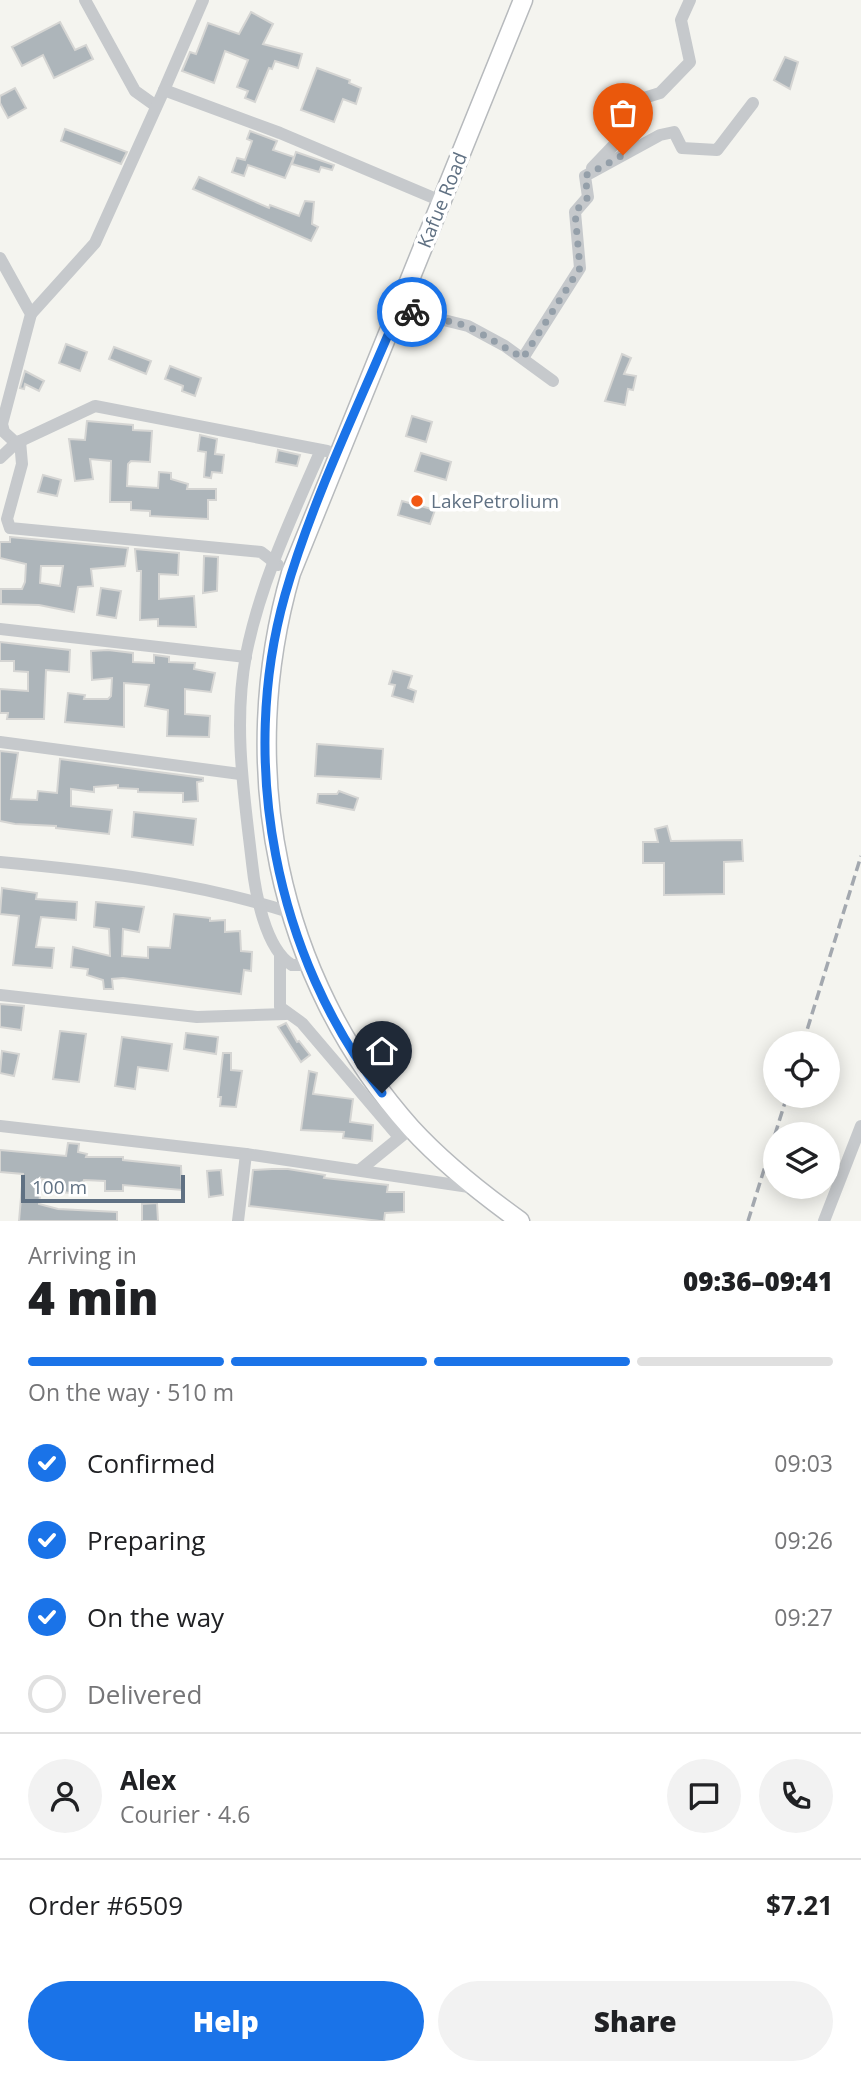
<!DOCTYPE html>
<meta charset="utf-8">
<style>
:root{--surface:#fff;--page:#f2f2f2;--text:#202124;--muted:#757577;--line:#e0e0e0;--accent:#1a73e8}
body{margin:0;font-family:"Open Sans",sans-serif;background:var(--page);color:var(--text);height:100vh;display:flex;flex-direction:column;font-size:26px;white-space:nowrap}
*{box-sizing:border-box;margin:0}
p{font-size:23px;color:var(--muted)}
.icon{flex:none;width:38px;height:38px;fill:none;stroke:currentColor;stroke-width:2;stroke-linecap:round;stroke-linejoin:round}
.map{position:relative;height:1221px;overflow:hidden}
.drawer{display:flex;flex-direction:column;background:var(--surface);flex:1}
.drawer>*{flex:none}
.tools{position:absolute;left:763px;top:1031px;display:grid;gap:14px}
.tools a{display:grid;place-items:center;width:77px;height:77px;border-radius:50%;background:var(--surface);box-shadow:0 4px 18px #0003;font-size:35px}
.scale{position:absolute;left:21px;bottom:18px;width:164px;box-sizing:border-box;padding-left:7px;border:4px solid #607183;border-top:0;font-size:19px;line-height:24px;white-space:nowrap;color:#607183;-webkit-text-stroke:5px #fff;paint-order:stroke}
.pin{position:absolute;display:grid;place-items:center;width:60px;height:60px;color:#fff;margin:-72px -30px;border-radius:50% 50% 50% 0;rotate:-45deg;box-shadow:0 0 7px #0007}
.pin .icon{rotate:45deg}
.courier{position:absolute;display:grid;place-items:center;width:70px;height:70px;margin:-35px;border:5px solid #1a73e8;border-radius:50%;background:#fff;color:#222;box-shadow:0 2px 9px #0007}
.headline em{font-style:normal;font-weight:800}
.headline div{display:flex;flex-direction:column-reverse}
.headline{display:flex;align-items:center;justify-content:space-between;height:119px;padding:0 28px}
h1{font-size:46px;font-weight:800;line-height:52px}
.bar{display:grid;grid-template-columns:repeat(4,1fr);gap:10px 7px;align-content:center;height:84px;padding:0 28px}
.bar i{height:9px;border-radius:5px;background:var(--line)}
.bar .active{background:var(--accent)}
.bar p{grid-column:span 4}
.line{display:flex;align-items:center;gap:18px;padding:0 28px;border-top:2px solid var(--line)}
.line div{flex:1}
.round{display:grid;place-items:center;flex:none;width:74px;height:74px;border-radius:37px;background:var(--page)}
ol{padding:0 28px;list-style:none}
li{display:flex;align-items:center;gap:21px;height:77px}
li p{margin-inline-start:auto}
li .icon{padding:7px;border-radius:50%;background:var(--accent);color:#fff;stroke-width:4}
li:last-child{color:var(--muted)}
li i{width:38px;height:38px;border:4px solid var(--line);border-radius:50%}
.button{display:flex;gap:14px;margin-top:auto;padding:14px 28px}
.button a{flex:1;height:80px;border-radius:42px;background:var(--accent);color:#fff;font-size:28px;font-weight:800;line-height:80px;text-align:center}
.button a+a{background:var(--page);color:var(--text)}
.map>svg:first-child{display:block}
.building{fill:#adb5ba;stroke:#d5d5d3;stroke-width:2;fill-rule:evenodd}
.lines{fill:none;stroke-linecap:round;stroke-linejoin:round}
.highway-casing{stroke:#b7babd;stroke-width:21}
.minor{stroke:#c6c9cc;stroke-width:12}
.highway{stroke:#fff;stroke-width:18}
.rail{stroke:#a3a8af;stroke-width:3.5;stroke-dasharray:10 5;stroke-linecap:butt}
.done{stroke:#949fa9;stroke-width:7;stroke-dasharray:0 12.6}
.route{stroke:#1a73e8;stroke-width:9}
.poi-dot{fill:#f25712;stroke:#fff;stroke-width:2.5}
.labels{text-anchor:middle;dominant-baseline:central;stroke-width:7;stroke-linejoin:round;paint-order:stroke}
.street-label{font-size:19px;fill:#607183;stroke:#fff}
.poi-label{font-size:19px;fill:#607183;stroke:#fff;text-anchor:start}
</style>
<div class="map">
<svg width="861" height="1221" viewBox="0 0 861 1221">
<rect width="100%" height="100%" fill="#f4f4ef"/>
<g class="building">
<path d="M 251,12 L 273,24 L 263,44 L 302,54 L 298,68 L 275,61 L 272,69 L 269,68 L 255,102 L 245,98 L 248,91 L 237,87 L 248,60 L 225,51 L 214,83 L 182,71 L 190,52 L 196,54 L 208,23 L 239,34 Z"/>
<path d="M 60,22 L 75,50 L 86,45 L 93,59 L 54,78 L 43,55 L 22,66 L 12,47 Z"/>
<path d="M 785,57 L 798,62 L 790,89 L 774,80 Z"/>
<path d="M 317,68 L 350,80 L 349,83 L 361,88 L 356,104 L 343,99 L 334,122 L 301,110 Z"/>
<path d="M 15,88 L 26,108 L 8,118 L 0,103 L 0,96 Z"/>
<path d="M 65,129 L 127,152 L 121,164 L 61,141 Z"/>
<path d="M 250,131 L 277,141 L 273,150 L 294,157 L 285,178 L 248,165 L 244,176 L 232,172 L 237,158 L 245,160 L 252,141 L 247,139 Z"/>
<path d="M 296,152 L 334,165 L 332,170 L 321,167 L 319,172 L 292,164 Z"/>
<path d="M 199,177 L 269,208 L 270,205 L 299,216 L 305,201 L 314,202 L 312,224 L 318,227 L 311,241 L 193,189 Z"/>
<path d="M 66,344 L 87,352 L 80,371 L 59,363 Z"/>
<path d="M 114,347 L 151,361 L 146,374 L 109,359 Z"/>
<path d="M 622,354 L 631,358 L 624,374 L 636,376 L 633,390 L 628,389 L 625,405 L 605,401 Z"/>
<path d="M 170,366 L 201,378 L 195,396 L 182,391 L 183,386 L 165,379 Z"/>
<path d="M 25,371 L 44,381 L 39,391 L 25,384 L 24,389 L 20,388 Z"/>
<path d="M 412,416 L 432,422 L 426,442 L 406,436 Z"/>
<path d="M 87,421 L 133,425 L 133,430 L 152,431 L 150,462 L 131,461 L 128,464 L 127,486 L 158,488 L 159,472 L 171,473 L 171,479 L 188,484 L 187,489 L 216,489 L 216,500 L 208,500 L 208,519 L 150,516 L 150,511 L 131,510 L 131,502 L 110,502 L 111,461 L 90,459 L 93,479 L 75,481 L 69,439 L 85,440 Z"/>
<path d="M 200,435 L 217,439 L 215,454 L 224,455 L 222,473 L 212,472 L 211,478 L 204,477 L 206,452 L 198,451 Z"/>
<path d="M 278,450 L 300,455 L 297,466 L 276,462 Z"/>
<path d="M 421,453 L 451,462 L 446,480 L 415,471 Z"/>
<path d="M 43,475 L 61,480 L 57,496 L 38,492 Z"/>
<path d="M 402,501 L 435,510 L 430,524 L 398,515 Z"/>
<path d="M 10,537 L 128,548 L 125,566 L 91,569 L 93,586 L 78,587 L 74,612 L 39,605 L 1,604 L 1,589 L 22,589 L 25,582 L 26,564 L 0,558 L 0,542 L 10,542 ZM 41,566 L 63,566 L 60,586 L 40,583 Z"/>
<path d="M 135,549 L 179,553 L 178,575 L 159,574 L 159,599 L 194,596 L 196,627 L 158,626 L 158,619 L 140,620 L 141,571 L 137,571 Z"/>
<path d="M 204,556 L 218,557 L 217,591 L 203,593 Z"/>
<path d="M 101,588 L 121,591 L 116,618 L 97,615 Z"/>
<path d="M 0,642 L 70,650 L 69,672 L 46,670 L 44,719 L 7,719 L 8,713 L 0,713 L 0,689 L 28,691 L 28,672 L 14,671 L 14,661 L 0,661 Z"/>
<path d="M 108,650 L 133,653 L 133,662 L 154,663 L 154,655 L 169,657 L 169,662 L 195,663 L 194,669 L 215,673 L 211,692 L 185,689 L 185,714 L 210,716 L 209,737 L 167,736 L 168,710 L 145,706 L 149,685 L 124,683 L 124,727 L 65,722 L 68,693 L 85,695 L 84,699 L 108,699 L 111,696 L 112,678 L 92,680 L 91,651 Z"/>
<path d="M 393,671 L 412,676 L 408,688 L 416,691 L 413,702 L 392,696 L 395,685 L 389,684 Z"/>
<path d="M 317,744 L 383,749 L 381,779 L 315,776 Z"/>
<path d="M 0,751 L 18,753 L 11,799 L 37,800 L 38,791 L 57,793 L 60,759 L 203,778 L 203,781 L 197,782 L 198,801 L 183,802 L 183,793 L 138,792 L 138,789 L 118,788 L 118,785 L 94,787 L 94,792 L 71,789 L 71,806 L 112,810 L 109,834 L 56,828 L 56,826 L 15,824 L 0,821 Z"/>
<path d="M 339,791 L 358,798 L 354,810 L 317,803 L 318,794 L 337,794 Z"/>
<path d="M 134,812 L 196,819 L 193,845 L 132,837 Z"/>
<path d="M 667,826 L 671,841 L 742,840 L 743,861 L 724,862 L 724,894 L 664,895 L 664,863 L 643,863 L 643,842 L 658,842 L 655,829 Z"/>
<path d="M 2,888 L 37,893 L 36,899 L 77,902 L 76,920 L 41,917 L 36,947 L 54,948 L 52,968 L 13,965 L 19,916 L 0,914 Z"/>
<path d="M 96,902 L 144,907 L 139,932 L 123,929 L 122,956 L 148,958 L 148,947 L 170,948 L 174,914 L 210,918 L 210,921 L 225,920 L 225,932 L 240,931 L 241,951 L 252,952 L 251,971 L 244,970 L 241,994 L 123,978 L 112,979 L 113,989 L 104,989 L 103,980 L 87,975 L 88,969 L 71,967 L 73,947 L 110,956 L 109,929 L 94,927 Z"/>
<path d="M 0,1004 L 24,1006 L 21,1030 L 0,1027 Z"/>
<path d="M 286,1023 L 297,1042 L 299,1041 L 310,1055 L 301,1062 L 278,1027 Z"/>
<path d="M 60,1031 L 86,1034 L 79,1082 L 53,1079 Z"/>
<path d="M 186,1033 L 218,1037 L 216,1054 L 184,1049 Z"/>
<path d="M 122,1037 L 172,1044 L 168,1071 L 138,1067 L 135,1089 L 115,1086 Z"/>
<path d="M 2,1051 L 19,1054 L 14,1076 L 0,1073 Z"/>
<path d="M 223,1053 L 231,1053 L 231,1070 L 242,1071 L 236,1107 L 220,1106 L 221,1097 L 218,1097 Z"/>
<path d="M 309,1071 L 317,1073 L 313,1094 L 353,1099 L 350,1122 L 373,1125 L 372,1141 L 343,1138 L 344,1132 L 301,1130 Z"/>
<path d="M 68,1143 L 79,1144 L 78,1152 L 87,1154 L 86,1157 L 123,1157 L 123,1160 L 181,1166 L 182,1190 L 123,1185 L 123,1191 L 105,1191 L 105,1181 L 84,1180 L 79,1194 L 62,1192 L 63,1182 L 42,1179 L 39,1204 L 58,1209 L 117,1212 L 117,1221 L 19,1221 L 23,1174 L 0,1172 L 0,1150 L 66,1156 Z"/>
<path d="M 272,1169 L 288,1169 L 325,1175 L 324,1178 L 388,1185 L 387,1192 L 404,1192 L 404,1212 L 385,1213 L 384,1221 L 380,1221 L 249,1206 L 253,1170 Z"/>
<path d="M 221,1170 L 223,1195 L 209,1197 L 207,1171 Z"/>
<path d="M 157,1203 L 158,1221 L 142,1221 L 142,1204 Z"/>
</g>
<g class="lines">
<g class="highway-casing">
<path id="highway" d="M 520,1221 C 481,1193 443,1163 411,1128 C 276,977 235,766 291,573 L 523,0"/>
</g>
<g class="minor">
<path d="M 85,0 L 135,91 L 156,106"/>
<path d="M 164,90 L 203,0"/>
<path d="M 592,168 L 614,145 L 634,101 L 660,93 L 690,62 L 681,20 L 690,0"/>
<path d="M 0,258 L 31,314 L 2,424 L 4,432 L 16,443"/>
<path d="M 399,309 L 468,326 L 505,346 L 553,381"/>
<path d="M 31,314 L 95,243 L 164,90 L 280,133 L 441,201"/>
<path d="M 523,358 L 580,268 L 575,212 L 588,197 L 585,176 L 660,135 L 674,132 L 682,148 L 717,150 L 753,103"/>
<path d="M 20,441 L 22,464 L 7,519 L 10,528 L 261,552 L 278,565"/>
<path d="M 0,458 L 16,443 L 95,406 L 327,451"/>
<path d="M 0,629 L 246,657"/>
<path d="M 0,742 L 240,774"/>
<path d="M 0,862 C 98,871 195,882 289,912"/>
<path d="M 280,955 L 280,1007 L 302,1023 L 399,1137"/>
<path d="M 309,965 L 292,965 C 265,949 255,891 252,863 C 244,794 233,725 246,655 C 260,584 292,516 321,450"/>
<path d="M 0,995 L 197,1017 L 286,1014"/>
<path d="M 0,1126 L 246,1154 L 476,1188"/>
<path d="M 361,1169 L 404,1134"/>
<path d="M 238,1221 L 246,1154"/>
<path d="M 824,1221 L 861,1126"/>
</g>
<use href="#highway" class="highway"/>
<g class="rail">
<path d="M 803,1043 L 861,856"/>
<path d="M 748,1221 L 787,1096"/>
</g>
</g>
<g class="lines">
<path class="done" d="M 412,312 L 468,326 L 523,358 L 580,268 L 575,212 L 588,197 L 585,176 L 623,155"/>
<path class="route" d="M 382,1093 C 275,957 238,761 285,595 C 313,497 360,403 399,309 L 412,312"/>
</g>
<circle class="poi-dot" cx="417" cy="501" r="7"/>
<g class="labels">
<g class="street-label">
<text transform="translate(442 200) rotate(-68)">Kafue Road</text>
</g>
<g class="poi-label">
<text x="431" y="501">LakePetrolium</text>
</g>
</g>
</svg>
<div class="tools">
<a><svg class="icon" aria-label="locate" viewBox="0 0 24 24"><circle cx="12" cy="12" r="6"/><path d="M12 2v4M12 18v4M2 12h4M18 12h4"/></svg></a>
<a><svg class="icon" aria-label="layers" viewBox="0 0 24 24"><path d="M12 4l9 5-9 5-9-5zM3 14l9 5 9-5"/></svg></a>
</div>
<div class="scale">100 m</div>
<div class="pin" style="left:623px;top:155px;background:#ea580c"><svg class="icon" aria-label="bag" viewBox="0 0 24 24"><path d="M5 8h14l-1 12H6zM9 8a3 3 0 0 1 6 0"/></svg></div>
<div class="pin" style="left:382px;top:1093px;background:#1f2937"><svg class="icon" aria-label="home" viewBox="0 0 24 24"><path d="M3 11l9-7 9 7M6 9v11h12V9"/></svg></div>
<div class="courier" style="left:412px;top:312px"><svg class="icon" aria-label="bike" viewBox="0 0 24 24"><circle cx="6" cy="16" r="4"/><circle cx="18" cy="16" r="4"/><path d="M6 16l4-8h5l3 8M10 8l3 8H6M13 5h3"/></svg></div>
</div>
<section class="drawer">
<div class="headline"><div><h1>4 min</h1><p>Arriving in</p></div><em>09:36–09:41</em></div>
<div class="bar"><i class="active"></i><i class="active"></i><i class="active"></i><i></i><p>On the way · 510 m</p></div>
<ol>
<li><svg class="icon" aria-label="check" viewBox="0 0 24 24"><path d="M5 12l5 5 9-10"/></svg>Confirmed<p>09:03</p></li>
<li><svg class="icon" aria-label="check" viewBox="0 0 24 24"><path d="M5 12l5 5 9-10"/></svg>Preparing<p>09:26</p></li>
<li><svg class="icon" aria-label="check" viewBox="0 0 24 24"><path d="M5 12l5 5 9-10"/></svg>On the way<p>09:27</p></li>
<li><i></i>Delivered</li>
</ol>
<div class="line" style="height:126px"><a class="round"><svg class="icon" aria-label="person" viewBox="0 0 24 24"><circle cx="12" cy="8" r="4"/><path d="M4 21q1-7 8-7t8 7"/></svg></a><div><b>Alex</b><p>Courier · 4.6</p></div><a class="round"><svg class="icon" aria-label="chat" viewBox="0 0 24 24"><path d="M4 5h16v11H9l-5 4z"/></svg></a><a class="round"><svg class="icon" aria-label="phone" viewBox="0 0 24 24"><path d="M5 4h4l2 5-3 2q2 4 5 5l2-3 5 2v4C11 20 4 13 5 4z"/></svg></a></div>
<div class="line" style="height:91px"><div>Order #6509</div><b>$7.21</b></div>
<div class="button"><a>Help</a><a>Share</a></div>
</section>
